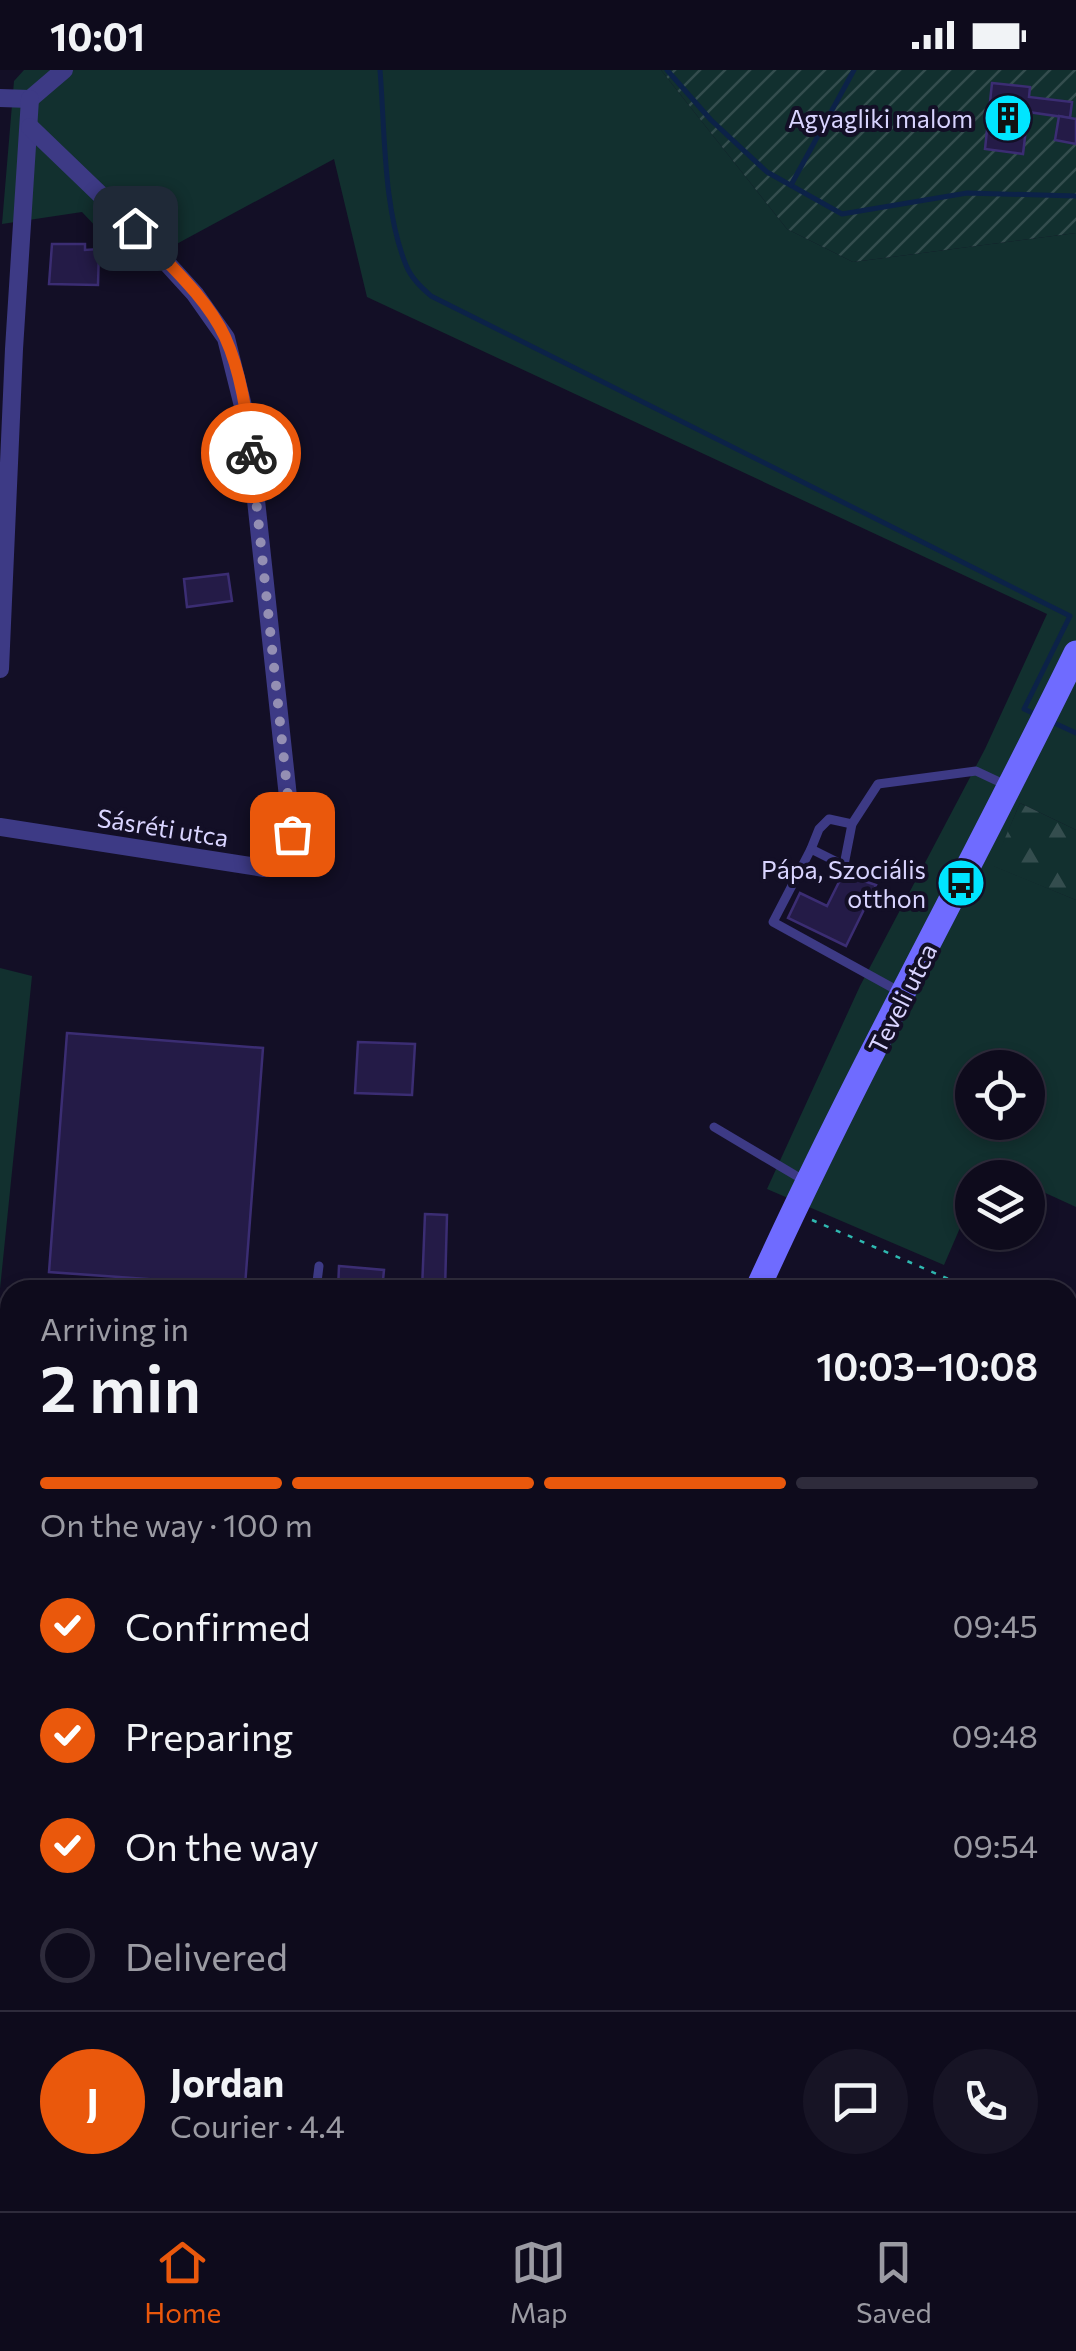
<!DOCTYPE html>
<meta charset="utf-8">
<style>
:root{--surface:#0e0b1c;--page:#171425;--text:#f1f3f6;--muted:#9b9ba3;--line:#2e2b3b;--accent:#ea580c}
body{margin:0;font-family:Commissioner,sans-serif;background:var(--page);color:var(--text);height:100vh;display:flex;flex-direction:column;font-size:38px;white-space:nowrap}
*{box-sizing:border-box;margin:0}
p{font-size:32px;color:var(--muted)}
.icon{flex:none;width:55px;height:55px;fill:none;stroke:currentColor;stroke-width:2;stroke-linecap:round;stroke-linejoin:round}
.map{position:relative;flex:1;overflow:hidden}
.details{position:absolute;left:0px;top:1210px;width:1078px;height:932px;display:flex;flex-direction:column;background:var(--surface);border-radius:30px 30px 0 0;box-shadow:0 5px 15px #0003,0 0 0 2px var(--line)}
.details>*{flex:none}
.fabs{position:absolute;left:955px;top:980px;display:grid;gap:20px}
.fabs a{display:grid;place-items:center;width:90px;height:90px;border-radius:50%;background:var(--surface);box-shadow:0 5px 15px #0003,0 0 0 2px var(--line);font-size:50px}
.pin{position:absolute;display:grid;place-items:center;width:85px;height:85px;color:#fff;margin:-42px;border-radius:20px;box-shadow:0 5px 15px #0006}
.courier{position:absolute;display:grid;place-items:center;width:100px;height:100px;margin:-50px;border:8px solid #ea580c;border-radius:50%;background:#fff;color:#222;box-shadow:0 2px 12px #0007}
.headline em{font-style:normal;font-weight:600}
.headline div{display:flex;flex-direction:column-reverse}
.headline{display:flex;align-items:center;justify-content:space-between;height:170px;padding:0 40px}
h1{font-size:65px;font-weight:600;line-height:75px}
.bar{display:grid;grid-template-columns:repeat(4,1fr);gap:15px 10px;align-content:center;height:120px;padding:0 40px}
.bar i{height:12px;border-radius:8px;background:var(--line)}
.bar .on{background:var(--accent)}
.bar p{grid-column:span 4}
.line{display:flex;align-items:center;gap:25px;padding:0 40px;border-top:2px solid var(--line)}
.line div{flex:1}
.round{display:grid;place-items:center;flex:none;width:105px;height:105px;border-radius:52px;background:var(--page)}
ol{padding:0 40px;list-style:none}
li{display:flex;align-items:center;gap:30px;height:110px}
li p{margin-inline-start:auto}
li .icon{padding:10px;border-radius:50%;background:var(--accent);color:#fff;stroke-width:4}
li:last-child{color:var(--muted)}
li i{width:55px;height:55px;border:5px solid var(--line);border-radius:50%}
.status{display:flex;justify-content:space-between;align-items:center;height:70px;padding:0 50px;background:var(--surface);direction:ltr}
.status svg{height:28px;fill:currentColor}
.menu{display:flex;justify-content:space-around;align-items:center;height:140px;border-top:2px solid var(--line);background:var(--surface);font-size:28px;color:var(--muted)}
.menu a{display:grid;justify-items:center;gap:5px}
.menu .on{color:var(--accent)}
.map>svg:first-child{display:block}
.grass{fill:#12302f;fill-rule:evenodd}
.forest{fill:url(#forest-firs)}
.garden{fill:url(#garden-furrows)}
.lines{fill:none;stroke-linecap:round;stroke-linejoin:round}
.stream{stroke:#0c2248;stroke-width:5}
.building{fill:#241b47;stroke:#3b2d73;stroke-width:2.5}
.path{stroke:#2fb8b0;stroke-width:2.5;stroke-dasharray:5 8;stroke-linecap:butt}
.lane{stroke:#3d3a85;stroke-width:9}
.street{stroke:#3d3a85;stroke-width:18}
.secondary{stroke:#6f6bff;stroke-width:25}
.done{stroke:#948fb3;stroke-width:10;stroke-dasharray:0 18}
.route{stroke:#ea580c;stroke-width:12}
.labels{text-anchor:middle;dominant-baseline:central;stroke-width:8;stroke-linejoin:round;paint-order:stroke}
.poi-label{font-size:25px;fill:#d9d4ff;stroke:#130f26;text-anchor:end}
.street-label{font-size:25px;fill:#d9d4ff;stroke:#130f26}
</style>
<div class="status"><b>10:01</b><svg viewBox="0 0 49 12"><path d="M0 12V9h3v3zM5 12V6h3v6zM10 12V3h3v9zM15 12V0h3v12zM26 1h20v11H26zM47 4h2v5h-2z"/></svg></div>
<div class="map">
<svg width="1076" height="2141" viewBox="0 0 1076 2141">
<defs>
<pattern id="forest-firs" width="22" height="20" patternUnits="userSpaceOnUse" patternTransform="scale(2.5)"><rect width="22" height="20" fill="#12302f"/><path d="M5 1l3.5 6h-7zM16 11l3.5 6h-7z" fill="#344d4e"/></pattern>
<pattern id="garden-furrows" width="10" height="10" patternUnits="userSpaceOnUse" patternTransform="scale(2.5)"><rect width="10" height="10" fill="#12302f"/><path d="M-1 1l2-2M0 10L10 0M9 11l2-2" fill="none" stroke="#344d4e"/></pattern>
</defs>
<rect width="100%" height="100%" fill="#130f26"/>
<g class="grass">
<path d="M 24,0 L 661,0 L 787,159 L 853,192 L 1076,163 L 1076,760 L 1020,733 L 994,796 L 1076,830 L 1076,1137 L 1028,1115 L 1028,1108 L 1010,1107 L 987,1097 L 982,1107 L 972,1108 L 972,1130 L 944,1195 L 767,1119 L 860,916 L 985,679 L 1047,544 L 367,227 L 334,89 L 134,197 L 82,142 L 2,154 L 14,11 ZM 972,998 L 1028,998 L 1028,1052 L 972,1052 Z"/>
<path d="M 0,898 L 32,906 L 0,1219 Z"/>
</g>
<path class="forest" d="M 1020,733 L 1076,760 L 1076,830 L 993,796 Z"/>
<path class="garden" d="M 661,0 L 1076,0 L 1076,163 L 853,192 L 787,159 Z"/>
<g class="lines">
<g class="stream">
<path d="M 380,0 C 385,61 383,139 406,195 C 411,208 421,217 431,226 L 1070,546 L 1024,639 L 1037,645"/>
<path d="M 667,0 L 711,50 L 767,102 L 842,144 L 967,123 L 1076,126"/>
<path d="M 791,115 L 854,0"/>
<path d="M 1052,652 L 1076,663"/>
</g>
</g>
<g class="building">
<path d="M 992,13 L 1030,17 L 1029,27 L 1072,32 L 1070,48 L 1028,42 L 1023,84 L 985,79 Z"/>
<path d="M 1059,46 L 1076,49 L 1076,74 L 1055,70 Z"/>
<path d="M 52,174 L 85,174 L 85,180 L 99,179 L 98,215 L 49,214 Z"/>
<path d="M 228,504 L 232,531 L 187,537 L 184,509 Z"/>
<path d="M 843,804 L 876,815 L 846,876 L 788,848 L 800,823 L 827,836 Z"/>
<path d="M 67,963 L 263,978 L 245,1216 L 49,1202 Z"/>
<path d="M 358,972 L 415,974 L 412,1025 L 355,1023 Z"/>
<path d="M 425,1144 L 447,1145 L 445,1220 L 422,1220 Z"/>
<path d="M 339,1196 L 384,1200 L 382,1220 L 338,1220 Z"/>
</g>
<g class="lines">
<g class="path">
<path d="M 812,1150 L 974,1220"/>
<path d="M 1068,1260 L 1076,1264"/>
<path d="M 0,1616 L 10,1615"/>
</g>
<g class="lane">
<path d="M 811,779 L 819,759 L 829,749 L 852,754"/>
<path d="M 844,795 L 852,754 L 878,714 L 976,701 L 1008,716"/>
<path d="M 859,803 L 811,779 L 773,852 L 902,923"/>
<path d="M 714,1057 L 805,1111"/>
<path d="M 316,1220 L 319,1196"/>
<path d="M 1068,1681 L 1076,1685"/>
<path d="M 0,1875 L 10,1875"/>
<path d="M 1068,1903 L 1076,1884"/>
<path d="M 0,1927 L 10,1926"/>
<path d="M 1068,2120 L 1076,2120"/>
<path d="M 556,2132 L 576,2141"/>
<path d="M 692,2132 L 692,2141"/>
</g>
<g class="street">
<path d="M 0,28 L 30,29"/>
<path d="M 30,29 L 64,0"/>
<path d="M 0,599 L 14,279 L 30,29"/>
<path d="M 0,757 L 264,798 L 280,785 L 292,764 L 248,356 L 226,268 L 195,224 L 135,158 L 30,57"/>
<path d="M 0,1782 L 10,1782"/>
<path d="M 0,2020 L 10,2021"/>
<path d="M 0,2130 L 10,2130"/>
<path d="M 276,2132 L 276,2141"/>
<path d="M 531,2141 L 531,2132"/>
</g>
<g class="secondary">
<path d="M 757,1220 C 855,1004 972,797 1076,583"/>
<path d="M 0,1643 L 10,1643"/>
<path d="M 1068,1944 L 1076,1948"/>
</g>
</g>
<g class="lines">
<path class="done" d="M 251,383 L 292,764"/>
<path class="route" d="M 135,158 C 165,191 206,226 225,267 C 241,302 247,345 251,383"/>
</g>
<defs>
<g id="building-disc" transform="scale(2.5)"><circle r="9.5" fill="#00e5ff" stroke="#130f26"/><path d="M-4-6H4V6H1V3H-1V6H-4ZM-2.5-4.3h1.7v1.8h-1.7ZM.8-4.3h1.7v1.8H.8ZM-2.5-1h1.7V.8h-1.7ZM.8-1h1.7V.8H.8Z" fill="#111"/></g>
<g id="bus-disc" transform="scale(2.5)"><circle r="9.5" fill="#00e5ff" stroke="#130f26"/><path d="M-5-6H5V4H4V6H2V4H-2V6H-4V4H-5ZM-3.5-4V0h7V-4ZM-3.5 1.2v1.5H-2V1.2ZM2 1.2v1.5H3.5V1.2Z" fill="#111"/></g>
</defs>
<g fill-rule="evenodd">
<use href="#building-disc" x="1008" y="48"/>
<use href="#bus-disc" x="961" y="813"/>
</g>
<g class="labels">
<g class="poi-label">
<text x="973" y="48">Agyagliki malom</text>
<text x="926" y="799">Pápa, Szociális<tspan x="926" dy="29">otthon</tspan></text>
</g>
<g class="street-label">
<text transform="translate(163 757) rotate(9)">Sásréti utca</text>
<text transform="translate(902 928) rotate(-63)">Teveli utca</text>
</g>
</g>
</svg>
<div class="fabs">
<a><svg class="icon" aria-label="locate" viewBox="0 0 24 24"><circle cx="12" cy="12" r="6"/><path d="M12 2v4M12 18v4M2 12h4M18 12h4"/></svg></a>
<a><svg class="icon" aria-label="layers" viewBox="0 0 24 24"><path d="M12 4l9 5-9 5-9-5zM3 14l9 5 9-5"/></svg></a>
</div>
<div class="pin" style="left:292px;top:764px;background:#ea580c"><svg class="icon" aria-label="bag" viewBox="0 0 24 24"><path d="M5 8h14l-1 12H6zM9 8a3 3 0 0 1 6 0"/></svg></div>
<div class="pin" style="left:135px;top:158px;background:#1f2937"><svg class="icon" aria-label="home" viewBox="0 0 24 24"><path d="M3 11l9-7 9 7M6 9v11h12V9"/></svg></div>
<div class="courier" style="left:251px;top:383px"><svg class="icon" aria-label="bike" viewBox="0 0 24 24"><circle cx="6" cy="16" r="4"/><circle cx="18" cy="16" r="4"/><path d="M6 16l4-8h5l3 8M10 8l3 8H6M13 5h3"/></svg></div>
<section class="details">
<div class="headline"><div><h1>2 min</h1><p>Arriving in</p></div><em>10:03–10:08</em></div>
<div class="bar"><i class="on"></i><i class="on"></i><i class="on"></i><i></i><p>On the way · 100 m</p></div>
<ol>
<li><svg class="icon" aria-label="check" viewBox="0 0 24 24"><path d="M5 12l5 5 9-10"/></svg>Confirmed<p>09:45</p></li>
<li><svg class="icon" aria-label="check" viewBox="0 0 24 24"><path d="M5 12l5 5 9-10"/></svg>Preparing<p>09:48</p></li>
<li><svg class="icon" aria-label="check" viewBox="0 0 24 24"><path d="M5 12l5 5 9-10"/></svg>On the way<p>09:54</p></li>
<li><i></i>Delivered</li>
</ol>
<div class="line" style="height:180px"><b class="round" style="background:var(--accent);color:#fff">J</b><div><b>Jordan</b><p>Courier · 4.4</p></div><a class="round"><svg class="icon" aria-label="chat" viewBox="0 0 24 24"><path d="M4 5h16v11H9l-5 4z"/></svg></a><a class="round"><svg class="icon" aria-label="phone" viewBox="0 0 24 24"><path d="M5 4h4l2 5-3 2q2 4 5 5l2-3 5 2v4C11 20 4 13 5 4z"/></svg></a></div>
</section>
</div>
<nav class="menu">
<a class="on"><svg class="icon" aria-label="home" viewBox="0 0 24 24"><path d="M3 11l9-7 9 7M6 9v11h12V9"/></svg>Home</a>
<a><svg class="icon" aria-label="map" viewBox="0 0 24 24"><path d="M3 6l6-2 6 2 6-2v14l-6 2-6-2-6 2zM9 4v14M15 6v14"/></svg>Map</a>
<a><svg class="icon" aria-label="saved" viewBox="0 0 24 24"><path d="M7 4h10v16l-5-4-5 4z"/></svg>Saved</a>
</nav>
